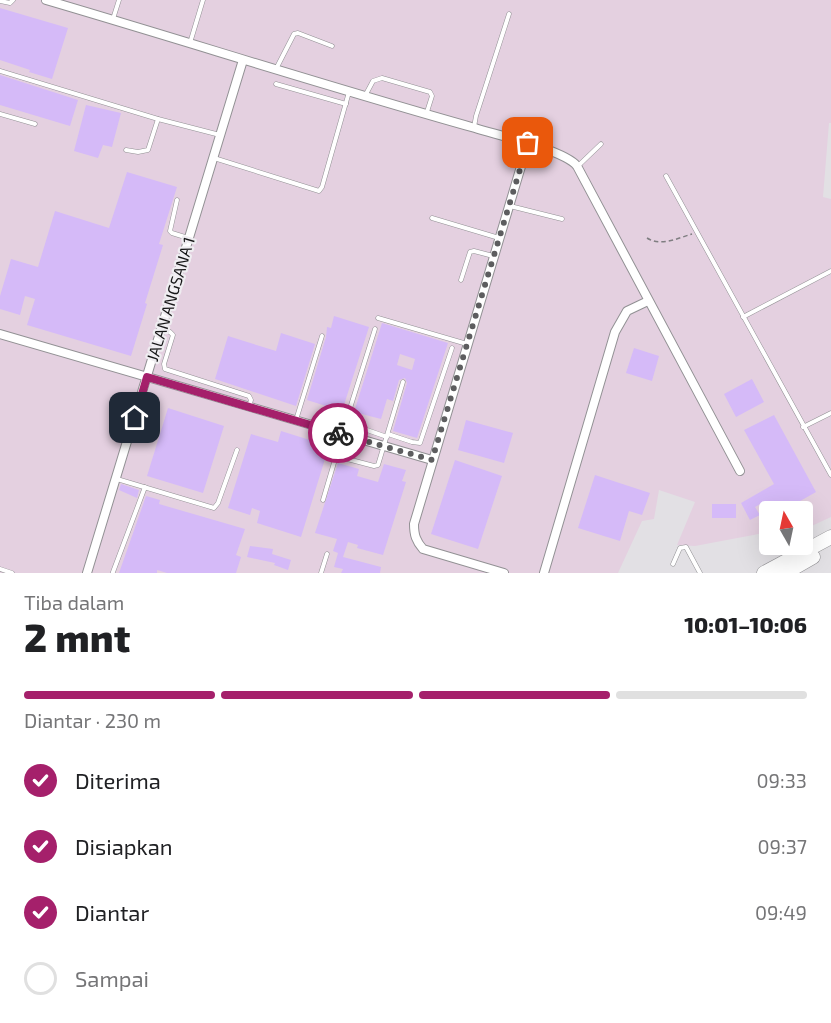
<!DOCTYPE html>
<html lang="id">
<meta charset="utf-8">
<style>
:root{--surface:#fff;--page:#f2f2f2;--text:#202124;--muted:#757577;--line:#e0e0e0;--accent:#a5206b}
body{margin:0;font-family:"Exo 2",sans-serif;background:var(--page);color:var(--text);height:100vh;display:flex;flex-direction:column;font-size:22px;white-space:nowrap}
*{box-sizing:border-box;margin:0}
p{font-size:20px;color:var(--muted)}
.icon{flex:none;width:33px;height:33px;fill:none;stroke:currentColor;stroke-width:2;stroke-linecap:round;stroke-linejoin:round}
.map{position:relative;height:573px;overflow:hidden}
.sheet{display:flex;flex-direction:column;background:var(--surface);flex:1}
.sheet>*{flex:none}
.needle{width:39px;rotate:351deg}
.fabs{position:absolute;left:759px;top:501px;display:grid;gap:12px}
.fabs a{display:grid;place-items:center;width:54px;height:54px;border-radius:6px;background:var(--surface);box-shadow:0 6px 24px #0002;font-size:30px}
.pin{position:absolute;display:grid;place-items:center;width:51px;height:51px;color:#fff;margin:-26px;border-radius:12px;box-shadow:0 3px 9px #0006}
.courier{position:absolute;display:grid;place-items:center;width:60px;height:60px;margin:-30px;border:4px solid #a5206b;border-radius:50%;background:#fff;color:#222;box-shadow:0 2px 8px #0007}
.summary em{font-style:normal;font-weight:800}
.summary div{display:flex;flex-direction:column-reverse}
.summary{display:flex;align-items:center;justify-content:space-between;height:102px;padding:0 24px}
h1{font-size:39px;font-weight:800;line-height:45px}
.bar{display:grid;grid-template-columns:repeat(4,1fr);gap:9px 6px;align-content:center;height:72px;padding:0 24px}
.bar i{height:8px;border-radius:4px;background:var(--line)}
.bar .current{background:var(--accent)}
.bar p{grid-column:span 4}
ol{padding:0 24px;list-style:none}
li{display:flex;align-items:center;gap:18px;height:66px}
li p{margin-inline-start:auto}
li .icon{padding:6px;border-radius:50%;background:var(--accent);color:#fff;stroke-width:4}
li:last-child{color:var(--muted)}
li i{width:33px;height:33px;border:3px solid var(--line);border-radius:50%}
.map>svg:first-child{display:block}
.industrial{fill:#e4d0e0}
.building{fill:#d5baf8;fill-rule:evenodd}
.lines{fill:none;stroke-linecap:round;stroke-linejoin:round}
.lane-casing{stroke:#929194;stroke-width:5}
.street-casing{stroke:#929194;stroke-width:10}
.primary-casing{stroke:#929194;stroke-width:15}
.path{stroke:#7f7e81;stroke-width:1.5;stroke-dasharray:4.5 3;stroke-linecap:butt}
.lane{stroke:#fff;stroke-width:4}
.street{stroke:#fff;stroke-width:8}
.primary{stroke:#fff;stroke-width:14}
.done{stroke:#5d5d5f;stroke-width:6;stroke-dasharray:0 10.8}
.route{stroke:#a5206b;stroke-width:8}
.labels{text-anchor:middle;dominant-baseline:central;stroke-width:4.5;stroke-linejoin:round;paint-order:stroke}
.street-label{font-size:16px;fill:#161617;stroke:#efedf1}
</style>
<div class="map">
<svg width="831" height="573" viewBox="0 0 831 573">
<rect width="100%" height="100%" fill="#e2e0e4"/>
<path class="industrial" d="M 0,0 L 831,0 L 831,123 L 829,123 L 823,197 L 831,199 L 831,517 L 803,530 L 802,512 L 770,512 L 769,532 L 695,546 L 677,545 L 695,502 L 659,490 L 654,519 L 642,521 L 618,573 L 0,573 Z"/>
<g class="building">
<path d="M 0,8 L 68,28 L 52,79 L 29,72 L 30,70 L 0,60 Z"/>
<path d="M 0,75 L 78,100 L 70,126 L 0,105 Z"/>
<path d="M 86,105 L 121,113 L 112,147 L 103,145 L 98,158 L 74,151 Z"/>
<path d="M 127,172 L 177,187 L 159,244 L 163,245 L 145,303 L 147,304 L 131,356 L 27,325 L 35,299 L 25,296 L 20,315 L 0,309 L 0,296 L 11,259 L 38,267 L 55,211 L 109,228 Z"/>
<path d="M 334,316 L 369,327 L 342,411 L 307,400 L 326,337 L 327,327 L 331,328 Z"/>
<path d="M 382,323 L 448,343 L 417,438 L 393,431 L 407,383 L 405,378 L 399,380 L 393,401 L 387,399 L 381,419 L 354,412 ZM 400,354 L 415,359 L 412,370 L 397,365 Z"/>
<path d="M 281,333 L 315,344 L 296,406 L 215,379 L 228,336 L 276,351 Z"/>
<path d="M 634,348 L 659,356 L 652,381 L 626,373 Z"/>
<path d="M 752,379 L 764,402 L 736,417 L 724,394 Z"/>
<path d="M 168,408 L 224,426 L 203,493 L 147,476 Z"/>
<path d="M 774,415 L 816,492 L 786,509 L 787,512 L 771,512 L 766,501 L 755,507 L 760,515 L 750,520 L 741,503 L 774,484 L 744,430 Z"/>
<path d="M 466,420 L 513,433 L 504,463 L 458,450 Z"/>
<path d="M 281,431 L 329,446 L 301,537 L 257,523 L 260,511 L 252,508 L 250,515 L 228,508 L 251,434 L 278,442 Z"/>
<path d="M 455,460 L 502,476 L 478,549 L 431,534 Z"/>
<path d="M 338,463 L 359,469 L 357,476 L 378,482 L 384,464 L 406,470 L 402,481 L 406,482 L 383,555 L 357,548 L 358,545 L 348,542 L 343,557 L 381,567 L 380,573 L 341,573 L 343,569 L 334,567 L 338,553 L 333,551 L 337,539 L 315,533 Z"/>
<path d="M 595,475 L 650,493 L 642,515 L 629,511 L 620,541 L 578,528 Z"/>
<path d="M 121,484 L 139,490 L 137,498 L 119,490 Z"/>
<path d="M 146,496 L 160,500 L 159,504 L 245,529 L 236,555 L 241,557 L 236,573 L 167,573 L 157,570 L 157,573 L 119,573 Z"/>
<rect x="712" y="504" width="24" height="14"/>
<path d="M 250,546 L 273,549 L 272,554 L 291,560 L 288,570 L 274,565 L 275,563 L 247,557 Z"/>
</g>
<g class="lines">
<g class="lane-casing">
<g id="lane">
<path d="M 0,1 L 10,3 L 13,0"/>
<path d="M 113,19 L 119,0"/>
<path d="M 190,43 L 203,0"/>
<path d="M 276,69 L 294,34 L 298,33 L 332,46"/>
<path d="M 0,71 L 158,119 L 220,135"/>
<path d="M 276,84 L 346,104"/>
<path d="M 365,96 L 373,81 L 382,78 L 430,92 L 432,96 L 426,115"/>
<path d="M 0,114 L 35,124"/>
<path d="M 474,127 L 476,116 L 509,14"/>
<path d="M 126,150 L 138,152 L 148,150 L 158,119"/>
<path d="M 214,158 L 319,191 L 322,187 L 349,92"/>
<path d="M 578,166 L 601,144"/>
<path d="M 666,176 L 831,475"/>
<path d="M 177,200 L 170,231 L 172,233 L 188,238"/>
<path d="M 510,206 L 562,219"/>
<path d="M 432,218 L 499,238"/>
<path d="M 461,280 L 470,252 L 474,251 L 493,256"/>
<path d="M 743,317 L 831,271"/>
<path d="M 378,318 L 467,344"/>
<path d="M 375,329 L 346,421 L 347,423 L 387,437"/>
<path d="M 162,330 L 170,332 L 173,335 L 164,364 L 165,369 L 249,396 L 251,400 L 249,407"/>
<path d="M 296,420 L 322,336"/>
<path d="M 803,427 L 831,413"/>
<path d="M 388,434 L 412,442 L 420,443 L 452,348"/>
<path d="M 117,479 L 214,508 L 218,503 L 237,450"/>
<path d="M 323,500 L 336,456 L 374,466 L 378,465 L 403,382"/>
<path d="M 673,564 L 680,548 L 686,547 L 700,573"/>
<path d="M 0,569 L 12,573"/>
<path d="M 113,572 L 145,487"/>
<path d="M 321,573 L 327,554"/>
</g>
</g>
<g class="street-casing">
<g id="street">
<path d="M 46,0 C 189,42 332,88 475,128 C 497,135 564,150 577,166 L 740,471"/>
<path d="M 0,334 L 432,460"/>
<path d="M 87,573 L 243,60"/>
<path d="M 504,573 L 423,549 C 416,541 414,535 414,524 L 528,143"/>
<path d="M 544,573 L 615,332 L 627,311 L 648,301"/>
</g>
</g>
<g class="primary-casing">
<g id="primary">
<path d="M 764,573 L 831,537"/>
<path d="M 785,573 L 813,557"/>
</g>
</g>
<path class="path" d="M 647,238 C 661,247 678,238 692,234"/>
<use href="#lane" class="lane"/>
<use href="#street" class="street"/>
<use href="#primary" class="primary"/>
</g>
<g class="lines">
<path class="done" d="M 338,433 L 432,460 L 528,143"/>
<path class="route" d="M 135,418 L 147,377 L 338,433"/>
</g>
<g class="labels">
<g class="street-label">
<text transform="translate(170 299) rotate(-73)">JALAN ANGSANA 1</text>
</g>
</g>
</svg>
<div class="fabs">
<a><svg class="needle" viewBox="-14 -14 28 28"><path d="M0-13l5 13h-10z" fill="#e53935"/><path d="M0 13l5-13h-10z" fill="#757577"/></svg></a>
</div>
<div class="pin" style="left:528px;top:143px;background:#ea580c"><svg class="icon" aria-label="bag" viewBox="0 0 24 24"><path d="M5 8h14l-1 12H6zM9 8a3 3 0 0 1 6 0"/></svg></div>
<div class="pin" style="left:135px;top:418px;background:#1f2937"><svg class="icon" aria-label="home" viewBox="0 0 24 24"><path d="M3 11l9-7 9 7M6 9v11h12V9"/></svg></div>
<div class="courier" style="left:338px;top:433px"><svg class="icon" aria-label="bike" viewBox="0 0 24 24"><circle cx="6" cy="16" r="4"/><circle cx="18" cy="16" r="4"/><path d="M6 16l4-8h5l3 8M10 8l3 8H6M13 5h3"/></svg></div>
</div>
<section class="sheet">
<div class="summary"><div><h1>2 mnt</h1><p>Tiba dalam</p></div><em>10:01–10:06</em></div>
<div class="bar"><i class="current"></i><i class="current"></i><i class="current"></i><i></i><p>Diantar · 230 m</p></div>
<ol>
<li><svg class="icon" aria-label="check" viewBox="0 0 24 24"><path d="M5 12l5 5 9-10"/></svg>Diterima<p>09:33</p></li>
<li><svg class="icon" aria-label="check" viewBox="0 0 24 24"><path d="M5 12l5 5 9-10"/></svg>Disiapkan<p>09:37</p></li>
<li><svg class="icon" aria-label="check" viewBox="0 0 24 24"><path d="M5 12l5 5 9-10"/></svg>Diantar<p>09:49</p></li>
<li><i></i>Sampai</li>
</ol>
</section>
